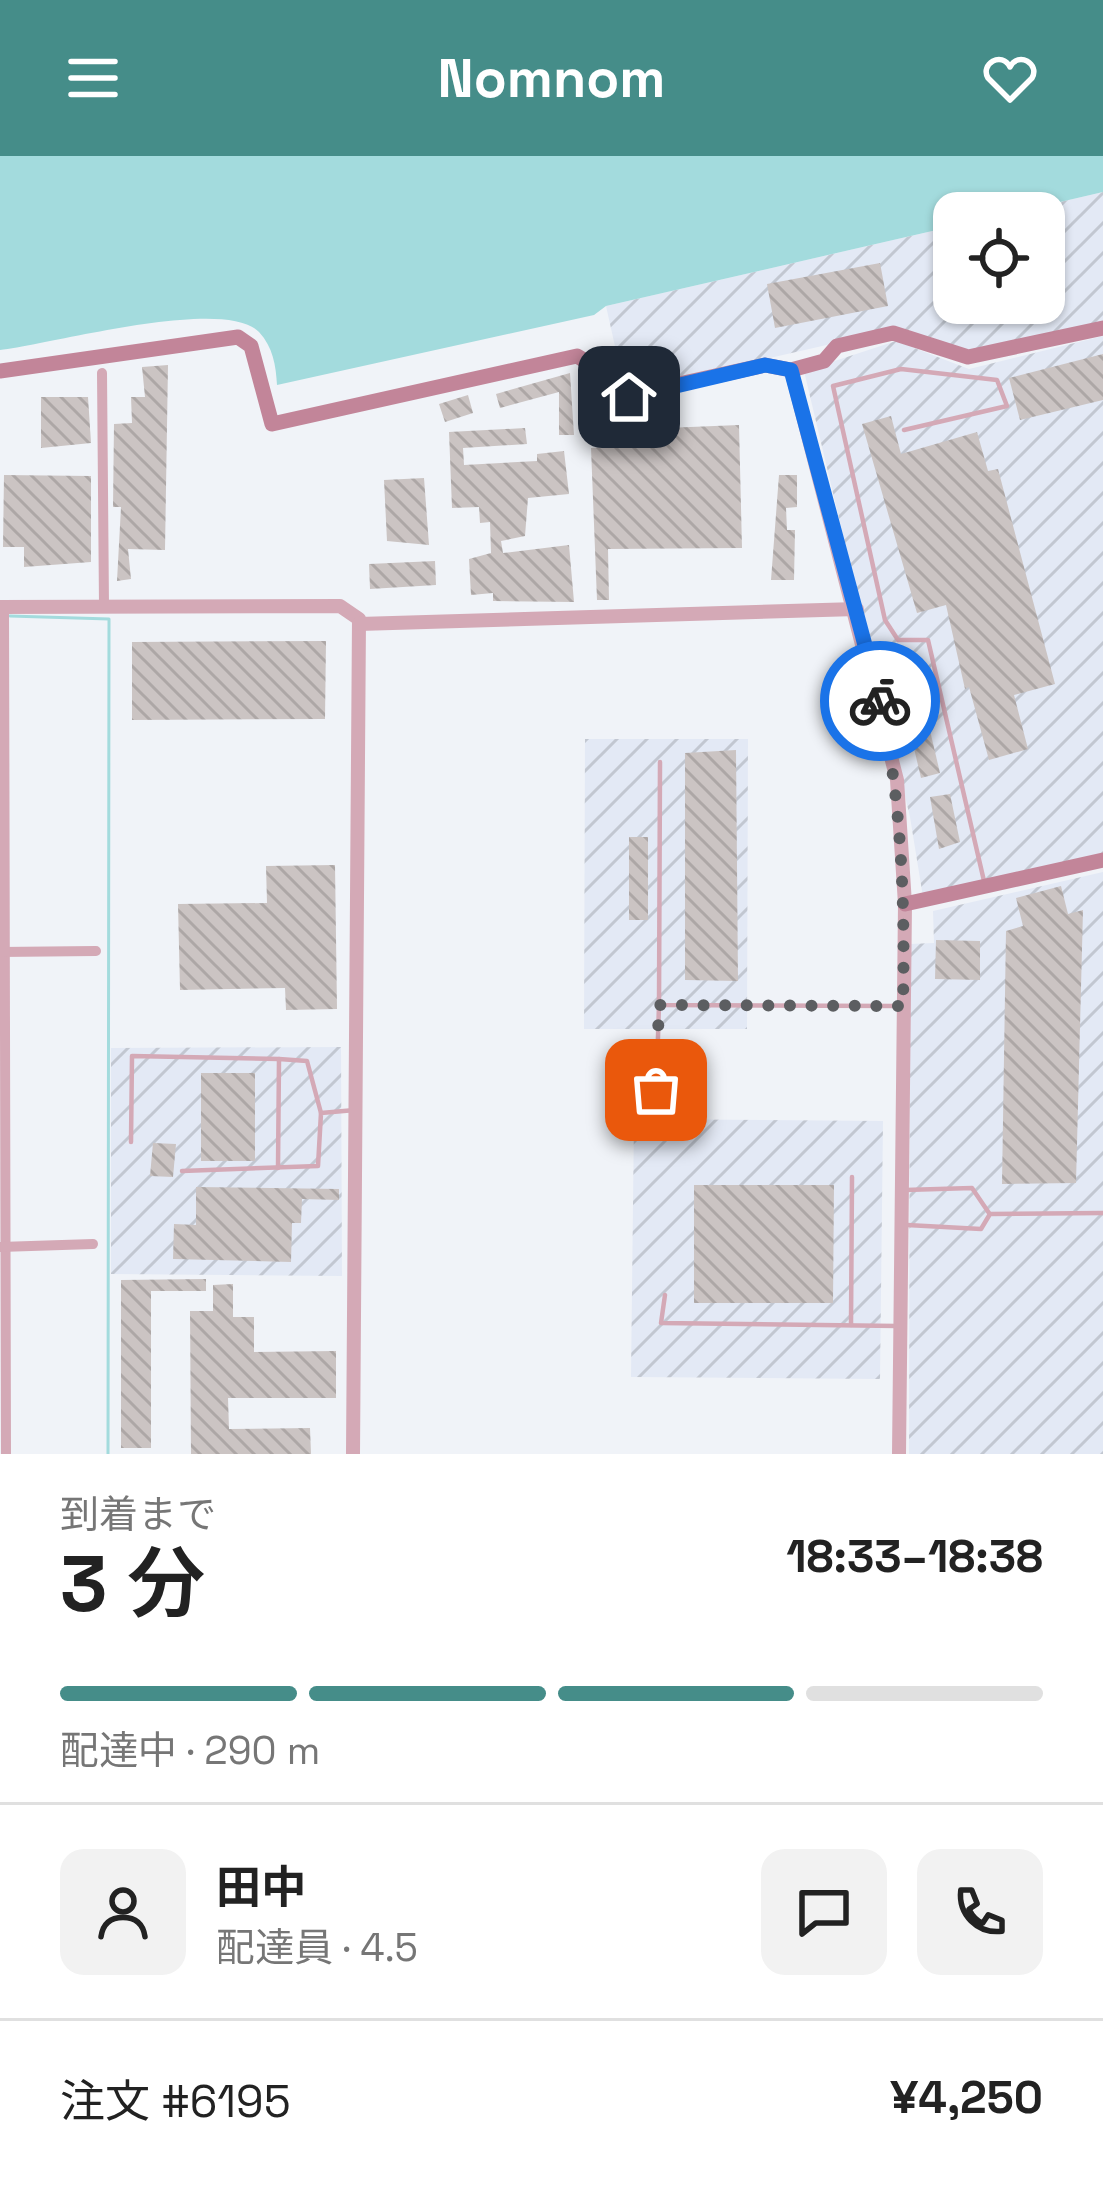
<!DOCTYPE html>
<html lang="ja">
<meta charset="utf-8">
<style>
:root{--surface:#fff;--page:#f2f2f2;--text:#222;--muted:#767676;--line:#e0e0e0;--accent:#458d89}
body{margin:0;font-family:"Space Grotesk","Noto Sans JP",sans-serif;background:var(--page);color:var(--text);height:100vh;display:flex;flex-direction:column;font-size:45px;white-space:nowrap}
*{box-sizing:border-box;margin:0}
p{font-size:39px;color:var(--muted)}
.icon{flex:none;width:66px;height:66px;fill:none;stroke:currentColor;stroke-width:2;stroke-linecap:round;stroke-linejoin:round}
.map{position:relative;height:1298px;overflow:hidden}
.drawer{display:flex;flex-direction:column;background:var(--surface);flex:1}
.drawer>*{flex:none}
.controls{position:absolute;left:933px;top:36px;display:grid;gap:24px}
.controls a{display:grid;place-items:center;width:132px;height:132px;border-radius:24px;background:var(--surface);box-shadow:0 3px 9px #0004;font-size:60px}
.pin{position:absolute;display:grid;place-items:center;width:102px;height:102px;color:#fff;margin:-51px;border-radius:24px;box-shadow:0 6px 18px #0006}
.courier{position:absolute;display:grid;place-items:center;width:120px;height:120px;margin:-60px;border:9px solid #1a73e8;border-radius:50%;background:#fff;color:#222;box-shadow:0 3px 15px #0007}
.overview em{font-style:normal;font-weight:600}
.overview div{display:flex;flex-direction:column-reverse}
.overview{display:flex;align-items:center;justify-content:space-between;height:204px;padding:0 60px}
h1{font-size:78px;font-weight:600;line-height:90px}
.bar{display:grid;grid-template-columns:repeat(4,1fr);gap:18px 12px;align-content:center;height:144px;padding:0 60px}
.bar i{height:15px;border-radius:9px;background:var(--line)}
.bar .current{background:var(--accent)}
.bar p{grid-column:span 4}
.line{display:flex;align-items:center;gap:30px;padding:0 60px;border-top:3px solid var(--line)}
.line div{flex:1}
.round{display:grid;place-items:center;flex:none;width:126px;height:126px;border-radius:24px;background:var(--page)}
header{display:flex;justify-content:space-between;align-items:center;height:156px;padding:0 60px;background:var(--accent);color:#fff;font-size:54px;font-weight:600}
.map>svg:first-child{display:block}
.industrial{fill:url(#industrial-furrows)}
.water{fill:#a3dbdd}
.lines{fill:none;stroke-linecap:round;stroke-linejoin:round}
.stream{stroke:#a3dbdd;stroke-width:3}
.building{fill:url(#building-back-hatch)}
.service{stroke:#d4a9b6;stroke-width:4.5}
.minor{stroke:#d4a9b6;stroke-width:10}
.tertiary{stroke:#d4a9b6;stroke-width:14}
.secondary{stroke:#c28599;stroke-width:15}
.done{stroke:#5c5e61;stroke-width:12;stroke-dasharray:0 21.6}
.route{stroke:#1a73e8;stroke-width:15}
</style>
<header><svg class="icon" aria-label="menu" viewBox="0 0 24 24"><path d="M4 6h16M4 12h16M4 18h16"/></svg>Nomnom<svg class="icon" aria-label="heart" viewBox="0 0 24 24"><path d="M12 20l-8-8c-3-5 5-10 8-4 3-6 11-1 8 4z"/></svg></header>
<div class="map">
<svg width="1103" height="1298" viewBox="0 0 1103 1298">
<defs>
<pattern id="industrial-furrows" width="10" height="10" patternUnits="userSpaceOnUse" patternTransform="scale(3)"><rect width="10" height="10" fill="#e3e9f5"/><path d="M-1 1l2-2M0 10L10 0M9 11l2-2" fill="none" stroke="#c2c7d1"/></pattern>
<pattern id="building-back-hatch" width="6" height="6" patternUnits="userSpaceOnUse" patternTransform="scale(3)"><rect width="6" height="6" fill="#cbc4c3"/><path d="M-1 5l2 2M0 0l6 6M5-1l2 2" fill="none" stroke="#ada7a6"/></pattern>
</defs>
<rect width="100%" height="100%" fill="#f0f3f8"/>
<g class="industrial">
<path d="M 1103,36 L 1103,165 L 970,197 L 888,175 L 625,235 L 606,150 L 954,70 L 954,147 L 1044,147 L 1044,57 L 1013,57 Z"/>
<path d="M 1103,180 L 1103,699 L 923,741 L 910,661 L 804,215 L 896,185 L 969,213 Z"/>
<path d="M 585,583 L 748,583 L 747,873 L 584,873 Z"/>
<path d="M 1103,716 L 1103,1298 L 909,1298 L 910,788 L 934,787 L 933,755 Z"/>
<path d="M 341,891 L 342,1120 L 111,1118 L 111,892 Z"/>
<path d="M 634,963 L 883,965 L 880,1223 L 631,1221 Z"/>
</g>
<path class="water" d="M 0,0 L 1103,0 L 1103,36 L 1013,57 L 954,57 L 954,70 L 606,150 L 594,159 L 277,229 C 276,210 273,191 259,176 C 224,140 52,188 0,194 Z"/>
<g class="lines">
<path class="stream" d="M 10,460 L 109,463 L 108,1298"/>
</g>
<g class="building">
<path d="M 880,107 L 888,150 L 775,172 L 767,128 Z"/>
<path d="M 1103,198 L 1103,244 L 1020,264 L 1009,222 Z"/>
<path d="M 168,209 L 165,394 L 128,393 L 131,423 L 117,425 L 121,351 L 113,351 L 114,268 L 132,267 L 131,241 L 145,241 L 142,211 Z"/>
<path d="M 570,217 L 574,279 L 559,279 L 559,236 L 500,252 L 496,238 Z"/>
<path d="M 468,239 L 473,257 L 445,266 L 439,248 Z"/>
<path d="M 41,241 L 88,241 L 91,287 L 41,292 Z"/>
<path d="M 891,260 L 901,298 L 977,276 L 988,315 L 998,313 L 1055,528 L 1014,539 L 1028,593 L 989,604 L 969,531 L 965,533 L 946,449 L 917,457 L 862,268 Z"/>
<path d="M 739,269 L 742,392 L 608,393 L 609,444 L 597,444 L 591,292 L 618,290 L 617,274 Z"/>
<path d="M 525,272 L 527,288 L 463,292 L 464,309 L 537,305 L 537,298 L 564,295 L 569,338 L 528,342 L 525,380 L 501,385 L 503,397 L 569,389 L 574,446 L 493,445 L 493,437 L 471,439 L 469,403 L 491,397 L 490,366 L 480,367 L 479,351 L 452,352 L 449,276 Z"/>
<path d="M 4,319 L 91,320 L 91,406 L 24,411 L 24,391 L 3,391 Z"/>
<path d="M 779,319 L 797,319 L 797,351 L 786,352 L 787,374 L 795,374 L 794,424 L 771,424 Z"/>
<path d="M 424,322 L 429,389 L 387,385 L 384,324 Z"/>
<path d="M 435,405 L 436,429 L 370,433 L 369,408 Z"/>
<path d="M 326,485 L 325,563 L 132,564 L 132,486 Z"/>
<path d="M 928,566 L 940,617 L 921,622 L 909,571 Z"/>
<path d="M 736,594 L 738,825 L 685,824 L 685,597 Z"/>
<path d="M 950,638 L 960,686 L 939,693 L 930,641 Z"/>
<rect x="629" y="681" width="19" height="83"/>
<path d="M 335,709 L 337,853 L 286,854 L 285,832 L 180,834 L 178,748 L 267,747 L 266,710 Z"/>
<path d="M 1061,730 L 1068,758 L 1083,754 L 1076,1027 L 1002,1028 L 1006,775 L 1023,770 L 1016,742 Z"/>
<path d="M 936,784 L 980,785 L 980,824 L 935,823 Z"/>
<rect x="201" y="917" width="54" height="88"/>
<path d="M 153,987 L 176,988 L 173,1021 L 150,1020 Z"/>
<path d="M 694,1029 L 834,1029 L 833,1147 L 694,1147 Z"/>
<path d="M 196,1031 L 339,1033 L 339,1044 L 302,1043 L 301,1067 L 292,1067 L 291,1106 L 173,1103 L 174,1068 L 196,1069 Z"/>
<path d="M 206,1123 L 206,1135 L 151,1135 L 151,1292 L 121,1292 L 121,1124 Z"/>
<path d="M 233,1128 L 233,1161 L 254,1161 L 254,1196 L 336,1195 L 336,1242 L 228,1242 L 229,1273 L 310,1272 L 311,1298 L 191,1298 L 190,1155 L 213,1155 L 213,1129 Z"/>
</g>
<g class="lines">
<g class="service">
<path d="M 904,274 L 1007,250 L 997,224 L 901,213 L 833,230 L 885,464 L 898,484 L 928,484 L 984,725"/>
<path d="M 660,606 L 659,849 L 898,850"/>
<path d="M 655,976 L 659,849"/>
<path d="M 131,986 L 132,900 L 279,903"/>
<path d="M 278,1012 L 279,903 L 307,905 L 321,957"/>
<path d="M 182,1015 L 318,1010 L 321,957 L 355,954"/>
<path d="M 905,1034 L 972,1032 L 989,1057"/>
<path d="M 907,1069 L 981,1073 L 990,1058 L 1103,1057"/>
<path d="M 665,1139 L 661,1167 L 897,1170"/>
<path d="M 851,1169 L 852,1021"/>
</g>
<g class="minor">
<path d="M 102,217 L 104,450"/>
<path d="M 4,451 L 6,1298"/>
<path d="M 0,796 L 96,795"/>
<path d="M 0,1091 L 93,1088"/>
</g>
<g class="tertiary">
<path d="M 791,214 L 897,624 L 905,748 L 899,1298"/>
<path d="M 0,451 L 340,450 L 359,463 L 353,1298"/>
<path d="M 359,468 L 857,453"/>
</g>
<g class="secondary">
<path d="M 0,215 L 238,181 L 251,190 L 272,268 L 577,200 L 587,206 L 588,238 L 602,245 L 765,209 L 791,214 L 824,205 L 837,190 L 893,177 L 968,201 L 1103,172"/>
<path d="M 905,748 L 1103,704"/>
</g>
</g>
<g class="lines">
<path class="done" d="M 656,934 L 659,849 L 903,850 C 905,746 902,647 880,545"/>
<path class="route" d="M 629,241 L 765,209 L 791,214 L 880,545"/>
</g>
</svg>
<div class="controls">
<a><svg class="icon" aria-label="locate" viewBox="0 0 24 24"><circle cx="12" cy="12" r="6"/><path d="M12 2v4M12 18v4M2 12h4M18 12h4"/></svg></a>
</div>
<div class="pin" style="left:656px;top:934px;background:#ea580c"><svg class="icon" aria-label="bag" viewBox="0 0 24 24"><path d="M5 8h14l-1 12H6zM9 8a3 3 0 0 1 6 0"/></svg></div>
<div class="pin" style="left:629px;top:241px;background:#1f2937"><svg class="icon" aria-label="home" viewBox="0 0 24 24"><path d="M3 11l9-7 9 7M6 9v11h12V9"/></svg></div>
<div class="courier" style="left:880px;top:545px"><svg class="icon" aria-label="bike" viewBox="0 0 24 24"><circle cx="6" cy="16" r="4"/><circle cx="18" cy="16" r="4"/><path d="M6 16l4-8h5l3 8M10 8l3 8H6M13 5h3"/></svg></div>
</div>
<section class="drawer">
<div class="overview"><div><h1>3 分</h1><p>到着まで</p></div><em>18:33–18:38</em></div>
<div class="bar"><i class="current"></i><i class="current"></i><i class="current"></i><i></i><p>配達中 · 290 m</p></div>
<div class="line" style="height:216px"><a class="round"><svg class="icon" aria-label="person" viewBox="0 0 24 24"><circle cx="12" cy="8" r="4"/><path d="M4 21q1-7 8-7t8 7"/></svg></a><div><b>田中</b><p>配達員 · 4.5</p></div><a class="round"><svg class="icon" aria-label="chat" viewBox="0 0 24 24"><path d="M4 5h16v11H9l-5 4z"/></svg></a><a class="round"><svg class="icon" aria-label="phone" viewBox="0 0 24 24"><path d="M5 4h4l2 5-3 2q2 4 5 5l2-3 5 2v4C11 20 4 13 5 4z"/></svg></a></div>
<div class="line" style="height:156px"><div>注文 #6195</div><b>¥4,250</b></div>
</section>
